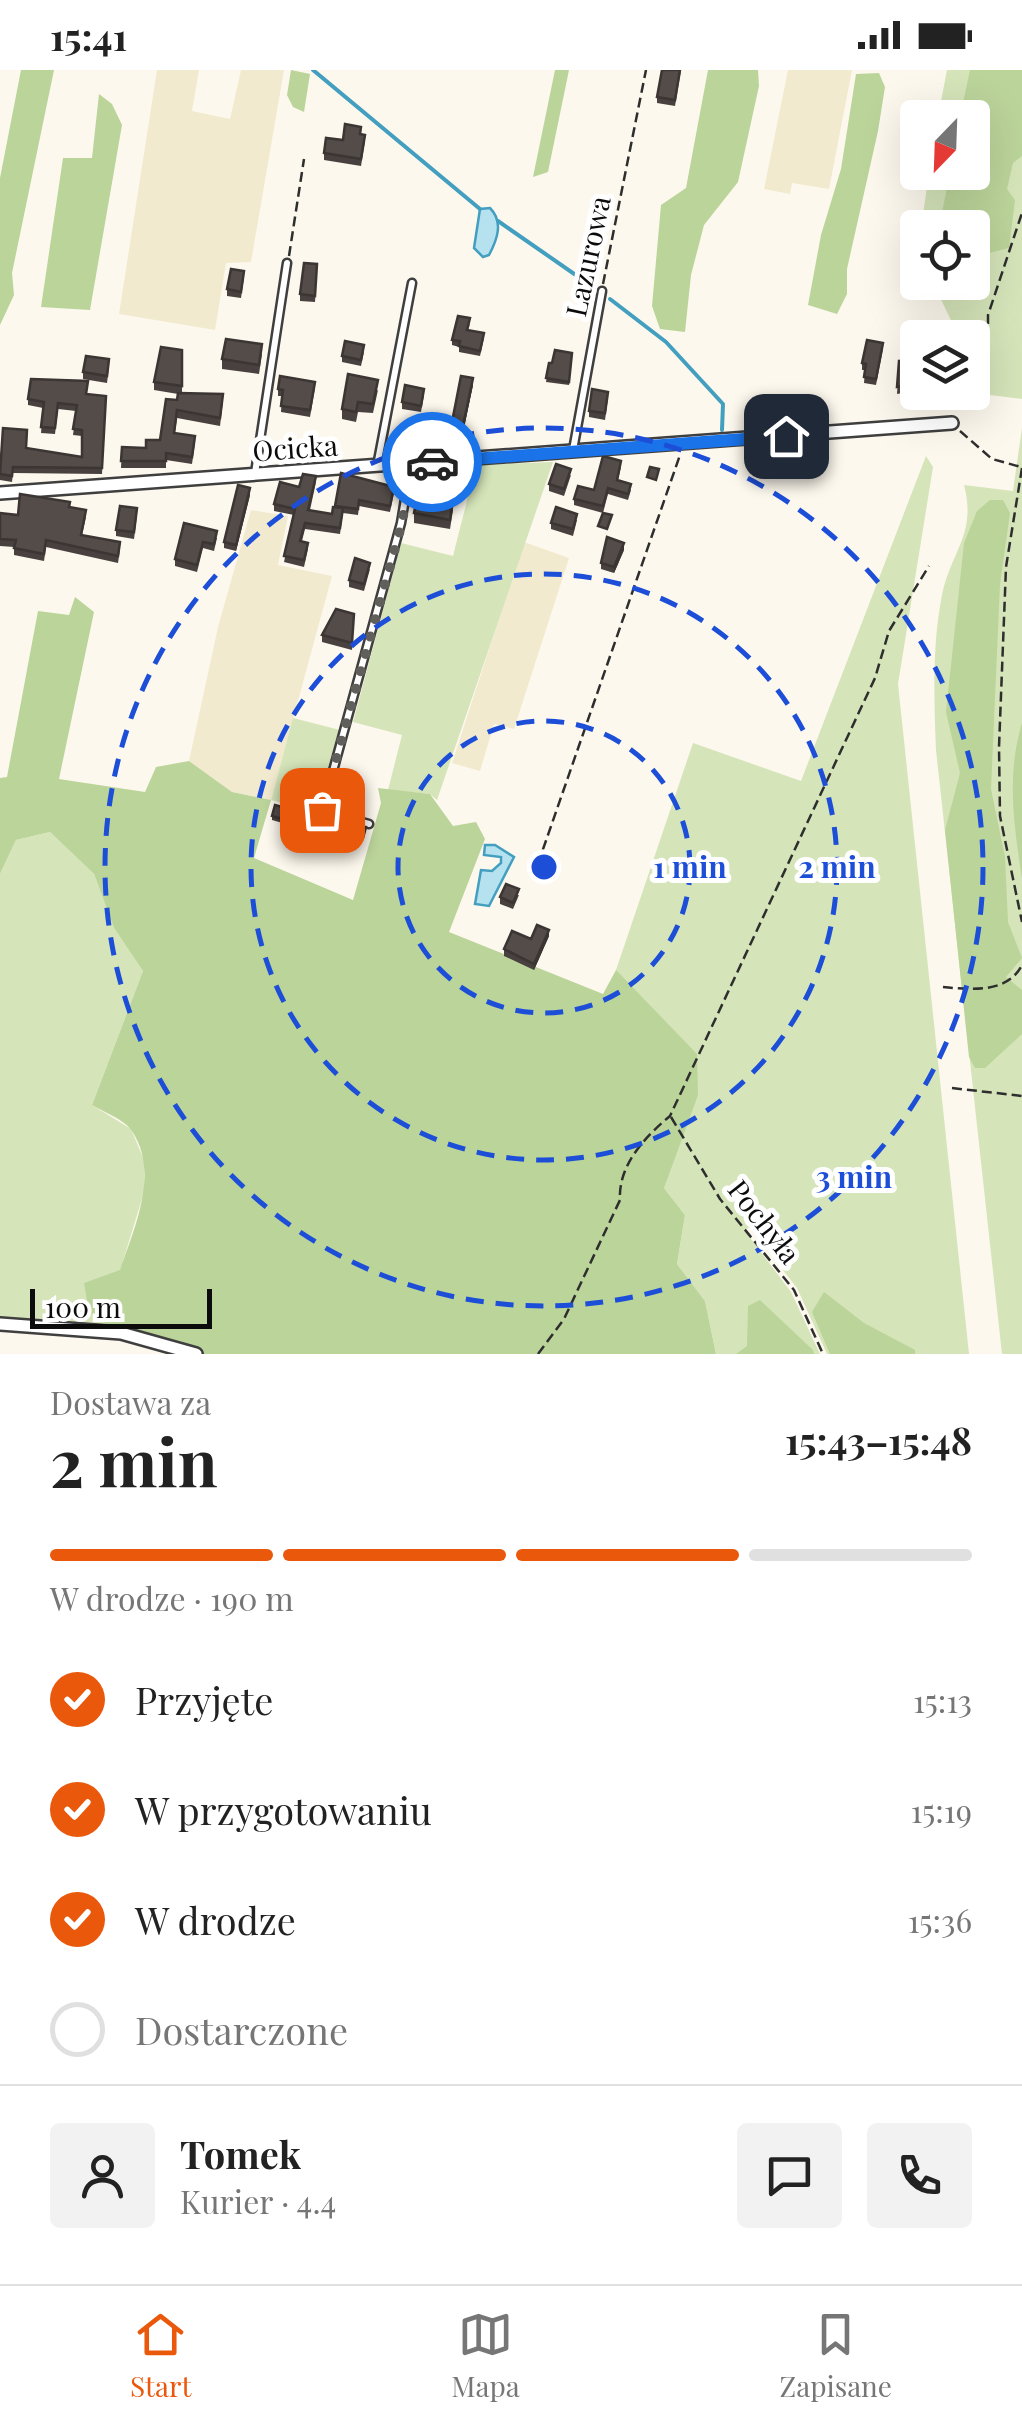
<!DOCTYPE html>
<html lang="pl">
<meta charset="utf-8">
<style>
:root{--surface:#fff;--page:#f2f2f2;--text:#222;--muted:#767676;--line:#e0e0e0;--accent:#ea580c}
body{margin:0;font-family:"Playfair Display",serif;background:var(--page);color:var(--text);height:100vh;display:flex;flex-direction:column;font-size:38px;white-space:nowrap}
*{box-sizing:border-box;margin:0}
p{font-size:32px;color:var(--muted)}
.icon{flex:none;width:55px;height:55px;fill:none;stroke:currentColor;stroke-width:2;stroke-linecap:round;stroke-linejoin:round}
.map{position:relative;height:1284px;overflow:hidden}
.panel{display:flex;flex-direction:column;background:var(--surface);flex:1}
.panel>*{flex:none}
.needle{width:65px;rotate:203deg}
.fabs{position:absolute;left:900px;top:30px;display:grid;gap:20px}
.fabs a{display:grid;place-items:center;width:90px;height:90px;border-radius:10px;background:var(--surface);box-shadow:0 10px 40px #0002;font-size:50px}
.scale{position:absolute;left:30px;bottom:25px;width:182px;box-sizing:border-box;padding-left:10px;border:5px solid #0c0c0c;border-top:0;font-size:28px;line-height:35px;white-space:nowrap;color:#0c0c0c;-webkit-text-stroke:8px #fff;paint-order:stroke}
.pin{position:absolute;display:grid;place-items:center;width:85px;height:85px;color:#fff;margin:-42px;border-radius:20px;box-shadow:0 5px 15px #0006}
.courier{position:absolute;display:grid;place-items:center;width:100px;height:100px;margin:-50px;border:8px solid #1a73e8;border-radius:50%;background:#fff;color:#222;box-shadow:0 2px 12px #0007}
.headline em{font-style:normal;font-weight:700}
.headline div{display:flex;flex-direction:column-reverse}
.headline{display:flex;align-items:center;justify-content:space-between;height:170px;padding:0 50px}
h1{font-size:65px;font-weight:700;line-height:75px}
.bar{display:grid;grid-template-columns:repeat(4,1fr);gap:15px 10px;align-content:center;height:120px;padding:0 50px}
.bar i{height:12px;border-radius:8px;background:var(--line)}
.bar .current{background:var(--accent)}
.bar p{grid-column:span 4}
.line{display:flex;align-items:center;gap:25px;padding:0 50px;border-top:2px solid var(--line)}
.line div{flex:1}
.round{display:grid;place-items:center;flex:none;width:105px;height:105px;border-radius:10px;background:var(--page)}
ol{padding:0 50px;list-style:none}
li{display:flex;align-items:center;gap:30px;height:110px}
li p{margin-inline-start:auto}
li .icon{padding:10px;border-radius:50%;background:var(--accent);color:#fff;stroke-width:4}
li:last-child{color:var(--muted)}
li i{width:55px;height:55px;border:5px solid var(--line);border-radius:50%}
.status{display:flex;justify-content:space-between;align-items:center;height:70px;padding:0 50px;background:var(--surface);direction:ltr}
.status svg{height:28px;fill:currentColor}
.tabs{display:flex;justify-content:space-around;align-items:center;height:140px;border-top:2px solid var(--line);background:var(--surface);font-size:28px;color:var(--muted)}
.tabs a{display:grid;justify-items:center;gap:5px}
.tabs .current{color:var(--accent)}
.map>svg:first-child{display:block}
.farmland{fill:#f1eacf}
.green{fill:#d5e4b9}
.forest{fill:#bbd49a}
.water{fill:#b6e2f0;stroke:#439fc0;stroke-width:2.5}
.lines{fill:none;stroke-linecap:round;stroke-linejoin:round}
.stream{stroke:#439fc0;stroke-width:4}
.service-casing{stroke:#3f3f3f;stroke-width:11}
.minor-casing{stroke:#3f3f3f;stroke-width:16}
.path{stroke:#2e2e2e;stroke-width:2.5;stroke-dasharray:10 5;stroke-linecap:butt}
.service{stroke:#fff;stroke-width:6}
.minor{stroke:#fff;stroke-width:11}
.wall{fill:#48413f}
.shaded-wall{fill:#3b3533}
.building{fill:#544c49;stroke:#3b3533;stroke-width:2.5}
.done{stroke:#605f5b;stroke-width:10;stroke-dasharray:0 18}
.route{stroke:#1a73e8;stroke-width:12}
.ring{fill:none;stroke:#1d4ed8;stroke-width:5;stroke-dasharray:18 12}
.labels{text-anchor:middle;dominant-baseline:central;stroke-width:10;stroke-linejoin:round;paint-order:stroke}
.street-label{font-size:28px;fill:#0c0c0c;stroke:#fff}
.centre{fill:#1d4ed8;stroke:#fff;stroke-width:5}
.ring-label{font-size:30px;text-anchor:middle;font-weight:bold;fill:#1d4ed8;stroke:#fff;stroke-width:10;stroke-linejoin:round;paint-order:stroke}
</style>
<div class="status"><b>15:41</b><svg viewBox="0 0 49 12"><path d="M0 12V9h3v3zM5 12V6h3v6zM10 12V3h3v9zM15 12V0h3v12zM26 1h20v11H26zM47 4h2v5h-2z"/></svg></div>
<div class="map">
<svg width="1022" height="1284" viewBox="0 0 1022 1284">
<rect width="100%" height="100%" fill="#fdf8ed"/>
<g class="farmland">
<path d="M 157,0 L 199,0 L 192,41 L 230,49 L 241,0 L 284,0 L 251,192 L 226,193 L 215,260 L 119,244 Z"/>
<path d="M 788,0 L 852,0 L 829,119 L 792,113 L 790,124 L 764,119 Z"/>
<path d="M 251,440 L 288,446 L 278,495 L 332,506 L 271,730 L 232,722 L 189,691 L 218,557 Z"/>
<path d="M 524,472 L 569,488 L 514,659 L 494,654 L 480,701 L 452,693 Z"/>
</g>
<g class="green">
<path d="M 947,0 L 1022,0 L 1022,329 L 974,323 L 972,268 L 959,267 L 933,213 L 972,212 L 972,158 L 921,158 L 929,103 L 972,102 L 972,48 L 938,47 Z"/>
<path d="M 1022,358 L 1022,1284 L 1002,1284 L 936,680 C 934,628 932,576 942,525 C 951,481 977,464 964,415 L 1013,421 Z"/>
<path d="M 926,386 L 933,397 L 898,614 L 969,1284 L 827,1284 L 797,1218 L 749,1157 L 745,1161 L 791,1222 L 820,1284 L 716,1284 L 705,1231 L 677,1194 L 685,1145 L 664,1118 L 672,1089 L 616,900 L 693,673 L 801,711 Z"/>
<path d="M 553,392 L 437,730 L 430,724 L 388,720 L 402,665 L 353,652 L 401,473 L 453,486 L 476,395 Z"/>
<path d="M 293,648 L 340,660 L 318,739 L 313,741 L 271,730 Z"/>
<path d="M 50,762 L 94,804 L 114,858 L 143,901 L 92,1035 L 131,1059 L 144,1090 L 144,1122 L 120,1201 L 121,1263 L 0,1254 L 0,804 L 16,770 Z"/>
</g>
<g class="forest">
<path d="M 21,0 L 54,0 L 12,203 L 14,225 L 0,255 L 0,108 Z"/>
<path d="M 291,0 L 310,4 L 304,42 L 293,37 L 287,25 Z"/>
<path d="M 555,0 L 569,0 L 548,102 L 533,107 Z"/>
<path d="M 708,0 L 758,0 L 759,16 L 738,112 L 704,155 L 691,205 L 685,262 L 660,259 L 652,236 L 661,135 L 686,118 Z"/>
<path d="M 970,0 L 1022,0 L 1022,86 L 1013,93 L 1007,119 L 1015,130 L 1009,178 L 982,185 L 973,183 L 972,158 L 939,157 L 950,103 L 972,102 L 972,48 L 960,47 Z"/>
<path d="M 879,3 L 885,17 L 878,61 L 847,199 L 847,224 L 837,244 L 808,235 L 821,165 L 841,99 L 856,4 Z"/>
<path d="M 99,24 L 112,34 L 122,55 L 90,240 L 41,237 L 63,88 L 92,88 Z"/>
<path d="M 990,430 L 1003,430 L 1010,443 L 1000,514 L 991,719 L 1005,787 L 1008,852 L 1022,888 L 1006,907 L 1022,920 L 1022,964 L 985,998 L 975,998 L 969,987 L 945,760 L 960,703 L 946,642 L 964,473 L 977,441 Z"/>
<path d="M 75,527 L 94,542 L 59,709 L 145,722 L 156,697 L 189,691 L 232,722 L 271,730 L 254,788 L 353,830 L 381,733 L 378,718 L 430,724 L 453,756 L 476,752 L 485,769 L 449,862 L 603,924 L 616,900 L 697,984 L 698,1025 L 664,1118 L 685,1145 L 677,1194 L 705,1231 L 716,1284 L 196,1284 L 121,1263 L 89,1242 L 84,1213 L 120,1200 C 134,1159 160,1103 132,1061 C 125,1050 104,1042 92,1035 L 143,901 L 114,858 L 94,804 L 50,762 L 16,770 L 0,804 L 0,708 L 7,707 L 38,541 L 69,545 Z"/>
<path d="M 1022,653 L 1022,809 C 1014,755 1006,706 1022,653 Z"/>
<path d="M 824,1222 L 864,1253 L 915,1280 L 915,1284 L 830,1284 L 812,1242 Z"/>
<path d="M 760,1230 L 813,1280 L 814,1284 L 736,1284 L 747,1276 L 748,1236 Z"/>
</g>
<g class="water">
<path d="M 490,138 C 504,152 497,170 489,185 L 483,187 L 474,178 L 480,139 Z"/>
<path d="M 485,775 L 495,775 L 514,787 L 489,836 L 475,834 L 481,800 L 492,801 L 501,793 L 501,787 L 484,785 Z"/>
</g>
<g class="lines">
<g class="stream">
<path d="M 313,0 L 480,139"/>
<path d="M 498,151 L 593,217"/>
<path d="M 610,229 L 666,272 L 723,334 L 722,360"/>
</g>
<g class="service-casing">
<g id="service">
<path d="M 573,380 L 602,221"/>
<path d="M 377,396 L 412,213"/>
<path d="M 255,403 L 287,193"/>
<path d="M 369,754 L 322,741 L 401,453 L 411,393"/>
</g>
</g>
<g class="minor-casing">
<g id="minor">
<path d="M 0,423 L 952,353"/>
<path d="M 0,1254 L 121,1263 L 196,1284"/>
</g>
</g>
<g class="path">
<path d="M 289,186 L 304,89"/>
<path d="M 603,214 L 646,0"/>
<path d="M 988,269 L 988,245 L 1022,143"/>
<path d="M 960,361 L 992,389 L 1021,397"/>
<path d="M 1022,398 L 1006,497 L 999,677 L 1000,746 L 1022,852"/>
<path d="M 533,808 L 680,385"/>
<path d="M 943,917 C 972,920 1008,923 1022,895"/>
<path d="M 952,1018 L 1022,1026"/>
<path d="M 671,1047 L 720,1129 L 794,1220 L 823,1284"/>
<path d="M 538,1284 L 564,1249 L 620,1130 C 618,1095 645,1067 670,1046 L 875,608 L 889,561 L 929,496"/>
</g>
<use href="#service" class="service"/>
<use href="#minor" class="minor"/>
</g>
<g class="wall">
<path d="M 681,0 L 675,36 L 657,33 L 657,27 Z"/>
<path d="M 361,64 L 365,71 L 361,96 L 324,90 L 324,83 L 343,70 Z"/>
<path d="M 317,194 L 315,232 L 300,231 L 300,224 Z"/>
<path d="M 244,207 L 241,228 L 227,226 L 227,219 Z"/>
<path d="M 470,254 L 468,260 L 484,268 L 480,286 L 459,282 L 459,277 L 452,275 L 452,270 Z"/>
<path d="M 883,279 L 876,315 L 864,313 L 865,300 L 862,300 L 862,293 Z"/>
<path d="M 182,280 L 182,323 L 223,331 L 220,356 L 177,348 L 175,363 L 195,373 L 192,394 L 166,390 L 166,398 L 121,398 L 122,377 L 146,378 L 160,370 L 177,330 L 178,324 L 154,320 L 154,312 Z"/>
<path d="M 364,282 L 361,296 L 342,292 L 342,286 Z"/>
<path d="M 572,283 L 569,315 L 546,312 L 549,293 L 552,293 Z"/>
<path d="M 262,284 L 259,304 L 222,299 L 222,289 Z"/>
<path d="M 918,290 L 918,320 L 897,324 L 899,291 Z"/>
<path d="M 109,296 L 107,313 L 83,309 L 83,302 Z"/>
<path d="M 473,315 L 460,377 L 441,374 L 441,367 L 452,352 Z"/>
<path d="M 315,318 L 310,347 L 281,342 L 282,326 L 278,326 L 278,319 Z"/>
<path d="M 378,320 L 373,343 L 358,342 L 356,352 L 342,349 L 342,339 Z"/>
<path d="M 87,324 L 106,326 L 102,404 L 13,403 L 12,412 L 0,410 L 0,385 L 26,378 L 82,387 L 82,366 L 73,365 L 76,341 L 58,339 L 55,364 L 41,363 L 43,338 L 28,335 L 28,329 Z"/>
<path d="M 424,325 L 421,342 L 402,339 L 402,332 Z"/>
<path d="M 608,328 L 605,350 L 589,347 L 589,341 Z"/>
<path d="M 621,397 L 618,410 L 631,420 L 628,430 L 608,424 L 603,443 L 574,435 L 574,429 L 594,420 Z"/>
<path d="M 341,403 L 394,423 L 390,442 L 359,436 L 358,445 L 343,443 L 340,464 L 305,459 L 302,471 L 308,479 L 304,497 L 284,492 L 294,445 L 274,441 L 274,434 L 299,417 L 316,412 L 310,440 L 332,444 L 335,437 Z"/>
<path d="M 571,405 L 564,426 L 549,421 L 549,414 Z"/>
<path d="M 250,425 L 236,481 L 224,478 L 224,472 Z"/>
<path d="M 432,426 L 453,440 L 450,459 L 414,453 L 414,443 Z"/>
<path d="M 69,437 L 86,447 L 82,465 L 120,479 L 118,493 L 46,477 L 44,491 L 14,485 L 14,477 L 0,476 L 0,443 L 18,445 Z"/>
<path d="M 137,445 L 134,469 L 116,466 L 116,460 Z"/>
<path d="M 577,450 L 573,466 L 551,459 L 551,453 Z"/>
<path d="M 184,453 L 217,468 L 214,481 L 203,478 L 197,502 L 175,496 L 175,489 Z"/>
<path d="M 624,480 L 614,503 L 601,499 L 601,493 Z"/>
<path d="M 370,499 L 364,521 L 349,517 L 349,510 Z"/>
<path d="M 354,544 L 352,580 L 322,572 L 322,565 Z"/>
<path d="M 272,746 L 303,746 L 300,758 L 272,750 Z"/>
<path d="M 336,760 L 366,760 L 363,771 L 336,763 Z"/>
<path d="M 519,825 L 513,839 L 500,834 L 500,827 Z"/>
<path d="M 549,866 L 534,900 L 504,886 L 504,879 L 531,869 Z"/>
</g>
<g class="shaded-wall">
<path d="M 473,308 L 473,315 L 460,377 L 460,370 Z"/>
<path d="M 250,418 L 250,425 L 236,481 L 236,475 Z"/>
<path d="M 624,473 L 624,480 L 614,503 L 614,497 Z"/>
<path d="M 549,860 L 549,866 L 534,900 L 534,894 Z"/>
</g>
<g class="building">
<path d="M 662,0 L 680,0 L 675,30 L 657,27 Z"/>
<path d="M 345,54 L 361,57 L 360,64 L 365,65 L 361,89 L 324,83 L 326,68 L 343,70 Z"/>
<path d="M 304,193 L 317,194 L 315,226 L 300,224 Z"/>
<path d="M 231,199 L 244,201 L 241,222 L 227,219 Z"/>
<path d="M 458,246 L 470,248 L 467,260 L 484,263 L 480,281 L 459,276 L 460,271 L 452,270 Z"/>
<path d="M 226,269 L 262,274 L 259,295 L 222,289 Z"/>
<path d="M 867,270 L 883,273 L 876,309 L 864,307 L 866,294 L 862,293 Z"/>
<path d="M 345,271 L 364,275 L 361,290 L 342,286 Z"/>
<path d="M 161,277 L 182,280 L 182,316 L 154,312 Z"/>
<path d="M 555,280 L 572,283 L 569,312 L 546,308 L 549,293 L 552,293 Z"/>
<path d="M 86,286 L 109,289 L 107,306 L 83,302 Z"/>
<path d="M 918,290 L 918,313 L 897,317 L 899,291 Z"/>
<path d="M 348,304 L 378,310 L 373,334 L 358,332 L 356,342 L 342,339 Z"/>
<path d="M 280,306 L 315,312 L 310,340 L 281,336 L 283,320 L 278,319 Z"/>
<path d="M 461,306 L 473,308 L 460,370 L 441,367 L 444,350 L 452,352 Z"/>
<path d="M 31,309 L 88,311 L 86,324 L 106,326 L 102,398 L 13,397 L 12,406 L 0,404 L 3,358 L 27,360 L 26,378 L 82,387 L 82,360 L 73,359 L 77,335 L 58,333 L 55,358 L 41,357 L 44,332 L 28,329 Z"/>
<path d="M 405,315 L 424,319 L 421,336 L 402,332 Z"/>
<path d="M 592,319 L 608,322 L 605,343 L 589,341 Z"/>
<path d="M 178,323 L 223,324 L 220,348 L 177,340 L 174,363 L 195,366 L 192,387 L 166,383 L 166,391 L 121,391 L 122,377 L 146,378 L 146,370 L 160,370 L 166,329 L 177,330 Z"/>
<path d="M 603,386 L 621,391 L 617,410 L 631,414 L 628,424 L 608,418 L 603,436 L 574,429 L 578,416 L 594,420 Z"/>
<path d="M 556,394 L 571,399 L 564,419 L 549,414 Z"/>
<path d="M 650,397 L 659,399 L 656,410 L 647,407 Z"/>
<path d="M 341,403 L 394,417 L 390,436 L 359,430 L 358,439 L 335,436 Z"/>
<path d="M 303,404 L 316,406 L 308,440 L 332,444 L 333,437 L 343,438 L 340,458 L 305,453 L 300,471 L 308,473 L 304,490 L 284,486 L 295,439 L 274,434 L 280,412 L 299,417 Z"/>
<path d="M 420,412 L 432,414 L 430,426 L 453,430 L 450,450 L 414,443 Z"/>
<path d="M 238,415 L 250,418 L 236,475 L 224,472 Z"/>
<path d="M 20,424 L 70,432 L 69,437 L 86,440 L 81,465 L 120,472 L 118,486 L 46,470 L 44,484 L 14,478 L 16,470 L 0,469 L 0,443 L 18,445 Z"/>
<path d="M 120,436 L 137,438 L 134,462 L 116,460 Z"/>
<path d="M 556,437 L 577,444 L 573,459 L 551,453 Z"/>
<path d="M 603,443 L 612,445 L 607,459 L 598,456 Z"/>
<path d="M 184,453 L 217,461 L 214,474 L 203,472 L 197,495 L 175,489 Z"/>
<path d="M 607,467 L 624,473 L 614,497 L 601,493 Z"/>
<path d="M 355,488 L 370,493 L 364,514 L 349,510 Z"/>
<path d="M 336,539 L 354,544 L 352,573 L 322,565 Z"/>
<path d="M 275,735 L 303,743 L 300,754 L 272,746 Z"/>
<path d="M 338,749 L 366,757 L 363,768 L 336,760 Z"/>
<path d="M 506,814 L 519,819 L 513,833 L 500,827 Z"/>
<path d="M 537,855 L 549,860 L 534,894 L 504,879 L 512,861 L 531,869 Z"/>
</g>
<g class="lines">
<path class="done" d="M 322,740 L 402,453 L 411,393 L 432,392"/>
<path class="route" d="M 432,392 L 786,366"/>
</g>
<g class="ring">
<circle cx="544" cy="797" r="146"/>
<circle cx="544" cy="797" r="293"/>
<circle cx="544" cy="797" r="439"/>
</g>
<g class="labels">
<g class="street-label">
<text transform="translate(587 186) rotate(-78)">Lazurowa</text>
<text transform="translate(295 377) rotate(-4)">Ocicka</text>
<text transform="translate(765 1151) rotate(52)">Pochyła</text>
</g>
</g>
<circle cx="544" cy="797" r="15" class="centre"/>
<g class="ring-label">
<text x="690" y="808">1 min</text>
<text x="837" y="808">2 min</text>
<text x="854" y="1118">3 min</text>
</g>
</svg>
<div class="fabs">
<a><svg class="needle" viewBox="-14 -14 28 28"><path d="M0-13l5 13h-10z" fill="#e53935"/><path d="M0 13l5-13h-10z" fill="#767676"/></svg></a>
<a><svg class="icon" aria-label="locate" viewBox="0 0 24 24"><circle cx="12" cy="12" r="6"/><path d="M12 2v4M12 18v4M2 12h4M18 12h4"/></svg></a>
<a><svg class="icon" aria-label="layers" viewBox="0 0 24 24"><path d="M12 4l9 5-9 5-9-5zM3 14l9 5 9-5"/></svg></a>
</div>
<div class="scale">100 m</div>
<div class="pin" style="left:322px;top:740px;background:#ea580c"><svg class="icon" aria-label="bag" viewBox="0 0 24 24"><path d="M5 8h14l-1 12H6zM9 8a3 3 0 0 1 6 0"/></svg></div>
<div class="pin" style="left:786px;top:366px;background:#1f2937"><svg class="icon" aria-label="home" viewBox="0 0 24 24"><path d="M3 11l9-7 9 7M6 9v11h12V9"/></svg></div>
<div class="courier" style="left:432px;top:392px"><svg class="icon" aria-label="car" viewBox="0 0 24 24"><path d="M5 17H2v-5l4-1 3-4h7l3 4 3 1v5h-3M9 17h6M6 11h13"/><circle cx="7" cy="17" r="2"/><circle cx="17" cy="17" r="2"/></svg></div>
</div>
<section class="panel">
<div class="headline"><div><h1>2 min</h1><p>Dostawa za</p></div><em>15:43–15:48</em></div>
<div class="bar"><i class="current"></i><i class="current"></i><i class="current"></i><i></i><p>W drodze · 190 m</p></div>
<ol>
<li><svg class="icon" aria-label="check" viewBox="0 0 24 24"><path d="M5 12l5 5 9-10"/></svg>Przyjęte<p>15:13</p></li>
<li><svg class="icon" aria-label="check" viewBox="0 0 24 24"><path d="M5 12l5 5 9-10"/></svg>W przygotowaniu<p>15:19</p></li>
<li><svg class="icon" aria-label="check" viewBox="0 0 24 24"><path d="M5 12l5 5 9-10"/></svg>W drodze<p>15:36</p></li>
<li><i></i>Dostarczone</li>
</ol>
<div class="line" style="height:180px"><a class="round"><svg class="icon" aria-label="person" viewBox="0 0 24 24"><circle cx="12" cy="8" r="4"/><path d="M4 21q1-7 8-7t8 7"/></svg></a><div><b>Tomek</b><p>Kurier · 4.4</p></div><a class="round"><svg class="icon" aria-label="chat" viewBox="0 0 24 24"><path d="M4 5h16v11H9l-5 4z"/></svg></a><a class="round"><svg class="icon" aria-label="phone" viewBox="0 0 24 24"><path d="M5 4h4l2 5-3 2q2 4 5 5l2-3 5 2v4C11 20 4 13 5 4z"/></svg></a></div>
</section>
<nav class="tabs">
<a class="current"><svg class="icon" aria-label="home" viewBox="0 0 24 24"><path d="M3 11l9-7 9 7M6 9v11h12V9"/></svg>Start</a>
<a><svg class="icon" aria-label="map" viewBox="0 0 24 24"><path d="M3 6l6-2 6 2 6-2v14l-6 2-6-2-6 2zM9 4v14M15 6v14"/></svg>Mapa</a>
<a><svg class="icon" aria-label="saved" viewBox="0 0 24 24"><path d="M7 4h10v16l-5-4-5 4z"/></svg>Zapisane</a>
</nav>
